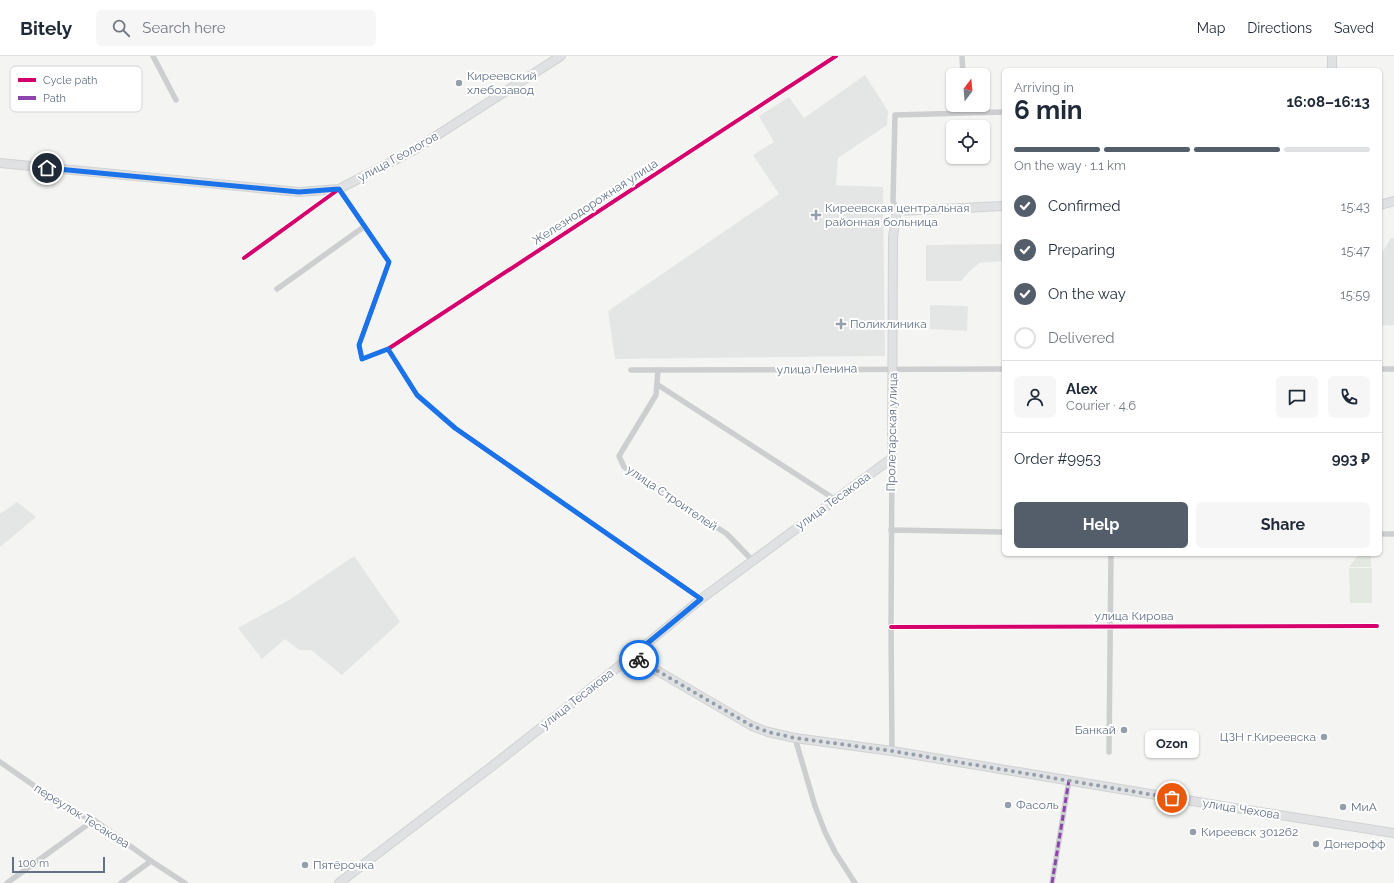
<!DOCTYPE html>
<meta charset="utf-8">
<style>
:root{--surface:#fff;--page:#f6f6f7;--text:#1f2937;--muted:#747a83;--line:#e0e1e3;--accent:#545e6b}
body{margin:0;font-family:Raleway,sans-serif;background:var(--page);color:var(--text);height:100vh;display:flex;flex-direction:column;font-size:15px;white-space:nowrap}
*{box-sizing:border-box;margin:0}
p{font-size:13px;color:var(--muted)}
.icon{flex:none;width:22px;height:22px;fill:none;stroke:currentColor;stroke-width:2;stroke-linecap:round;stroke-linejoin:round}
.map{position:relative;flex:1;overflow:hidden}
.details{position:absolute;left:1002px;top:12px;width:380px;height:488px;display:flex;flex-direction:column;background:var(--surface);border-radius:6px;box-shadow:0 1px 3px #0004}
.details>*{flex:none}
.needle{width:26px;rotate:16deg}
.buttons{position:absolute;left:946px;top:12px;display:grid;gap:8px}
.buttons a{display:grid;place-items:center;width:44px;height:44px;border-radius:6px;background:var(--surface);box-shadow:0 1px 3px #0004;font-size:20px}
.scale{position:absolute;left:12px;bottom:10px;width:93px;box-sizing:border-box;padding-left:4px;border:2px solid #627185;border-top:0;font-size:11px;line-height:14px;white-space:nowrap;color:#627185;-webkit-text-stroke:3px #fff;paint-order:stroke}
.pin{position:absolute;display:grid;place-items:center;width:34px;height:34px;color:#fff;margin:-17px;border:2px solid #fff;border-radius:50%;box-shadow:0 1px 4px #0007}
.courier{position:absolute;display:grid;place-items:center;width:40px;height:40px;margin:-20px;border:3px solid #1a73e8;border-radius:50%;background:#fff;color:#222;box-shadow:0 1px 5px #0007}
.bubble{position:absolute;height:28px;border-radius:6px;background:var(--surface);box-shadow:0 1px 3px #0004;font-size:13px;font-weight:700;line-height:28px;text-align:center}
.head em{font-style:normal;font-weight:700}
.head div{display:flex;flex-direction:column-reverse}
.head{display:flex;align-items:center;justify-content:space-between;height:68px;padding:0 12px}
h1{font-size:26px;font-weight:700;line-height:30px}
.bar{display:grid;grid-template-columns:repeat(4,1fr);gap:6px 4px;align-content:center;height:48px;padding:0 12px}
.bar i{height:5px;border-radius:3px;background:var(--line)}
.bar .active{background:var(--accent)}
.bar p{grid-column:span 4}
.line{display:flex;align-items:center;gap:10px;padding:0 12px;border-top:1px solid var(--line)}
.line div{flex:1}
.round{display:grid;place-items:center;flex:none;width:42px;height:42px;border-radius:6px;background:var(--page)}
ol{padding:0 12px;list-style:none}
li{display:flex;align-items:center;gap:12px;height:44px}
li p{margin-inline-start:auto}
li .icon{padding:4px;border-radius:50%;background:var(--accent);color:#fff;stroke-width:4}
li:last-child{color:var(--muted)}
li i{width:22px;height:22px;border:2px solid var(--line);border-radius:50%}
.button{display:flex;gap:8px;margin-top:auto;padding:8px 12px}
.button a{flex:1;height:46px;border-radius:6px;background:var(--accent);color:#fff;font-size:16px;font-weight:700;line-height:46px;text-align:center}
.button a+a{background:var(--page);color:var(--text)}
header{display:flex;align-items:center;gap:24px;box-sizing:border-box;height:56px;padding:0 20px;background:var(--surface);border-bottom:1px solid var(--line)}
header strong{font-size:19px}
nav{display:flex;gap:22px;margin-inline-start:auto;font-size:14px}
.search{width:280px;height:36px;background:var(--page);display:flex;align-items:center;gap:10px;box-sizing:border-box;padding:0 14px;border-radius:6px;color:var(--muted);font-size:15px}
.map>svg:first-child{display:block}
.built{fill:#e4e6e5}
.green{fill:#e3e8e0}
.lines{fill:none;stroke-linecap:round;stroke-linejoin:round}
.secondary-casing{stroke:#d0d2d3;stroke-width:10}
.street{stroke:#cdcecf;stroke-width:5.5}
.secondary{stroke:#e0e1e2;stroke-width:8}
.quiet{stroke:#8e44ad;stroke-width:3;stroke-dasharray:6 3;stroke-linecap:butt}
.cycleway-casing{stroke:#fff;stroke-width:6}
.cycleway{stroke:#d6006c;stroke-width:4}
.done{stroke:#959fab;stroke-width:4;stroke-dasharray:0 7.2}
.route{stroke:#1a73e8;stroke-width:5}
.poi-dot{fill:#959fab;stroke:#fff;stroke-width:1.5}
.labels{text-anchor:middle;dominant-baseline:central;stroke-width:4;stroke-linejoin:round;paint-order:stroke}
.poi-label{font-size:12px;fill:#627185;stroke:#fff;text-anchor:start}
.street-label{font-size:12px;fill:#627185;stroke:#fff}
.key{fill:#fff;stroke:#d0d4da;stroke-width:1}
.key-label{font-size:11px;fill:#627185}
</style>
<header>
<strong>Bitely</strong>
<div class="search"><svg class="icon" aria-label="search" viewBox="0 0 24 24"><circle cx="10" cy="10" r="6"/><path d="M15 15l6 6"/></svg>Search here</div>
<nav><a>Map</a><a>Directions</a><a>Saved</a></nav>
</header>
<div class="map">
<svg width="1394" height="827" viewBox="0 0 1394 827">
<rect width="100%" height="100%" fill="#f4f5f2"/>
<g class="built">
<path d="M 865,19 L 888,55 L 887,69 L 838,102 L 836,129 L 883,131 L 885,300 L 615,303 L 608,255 L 779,138 L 753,99 L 774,86 L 759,60 L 789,41 L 804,62 Z"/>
<path d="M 1391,182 L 1394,182 L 1394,269 L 1380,270 L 1380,200 Z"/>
<path d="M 1004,188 L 1004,205 L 979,207 L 969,216 L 961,225 L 926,225 L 926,189 Z"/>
<path d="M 930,249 L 968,250 L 967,275 L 930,273 Z"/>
<path d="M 17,446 L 36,461 L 0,491 L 0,458 Z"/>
<path d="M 354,500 L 400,566 L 342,619 L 311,594 L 299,594 L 285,583 L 262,603 L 238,572 L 289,544 Z"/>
</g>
<g class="green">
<path d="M 1359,498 L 1371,498 L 1371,511 L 1349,511 Z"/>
<path d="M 1349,512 L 1372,512 L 1372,547 L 1350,547 Z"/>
</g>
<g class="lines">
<g class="secondary-casing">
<g id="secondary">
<path d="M 1332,14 L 1332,0"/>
<path d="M 0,107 L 299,136 L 339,133 L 414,94 L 561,0"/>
<path d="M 1380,149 L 1394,145"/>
<path d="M 632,600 L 752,670 L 768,676 L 795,682 L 892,695 L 1216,749 L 1394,777"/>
<path d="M 339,827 L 491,711 L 632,600 L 701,543 L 892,402 L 893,181 L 897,155 L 1004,150"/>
</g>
</g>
<g class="street">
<path d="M 153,0 L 176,44"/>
<path d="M 962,0 L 963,19"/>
<path d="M 897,155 L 893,145 L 895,59 L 1004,56"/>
<path d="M 244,202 L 339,133 L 389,206 L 359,289 L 362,303 L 388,293 L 836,0"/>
<path d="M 277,233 L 365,170"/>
<path d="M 388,293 L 417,339 L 455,372 L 701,543"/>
<path d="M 1380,313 L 1394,313"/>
<path d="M 631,314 L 1004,313"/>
<path d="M 658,314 L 656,339 L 619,400 L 624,411 L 727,478 L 752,504"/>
<path d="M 658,329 L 836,444"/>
<path d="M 892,402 L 891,571 L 892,695"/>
<path d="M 891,474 L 1004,476"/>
<path d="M 1380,478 L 1394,478"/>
<path d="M 891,571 L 1377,570"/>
<path d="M 795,682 L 815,750 L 825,776 L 835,796 L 855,827"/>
<path d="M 1109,696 L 1111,498"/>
<path d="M 0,706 L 72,756 L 94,764 L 151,805 L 185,827"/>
<path d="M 7,827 L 94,764"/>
<path d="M 121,827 L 151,805"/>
<path d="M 1052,827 L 1069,724"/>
</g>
<use href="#secondary" class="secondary"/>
<path class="quiet" d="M 1052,827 L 1069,724"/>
<g class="cycleway-casing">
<g id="cycleway">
<path d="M 244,202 L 339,133 L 389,206 L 359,289 L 362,303 L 388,293 L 836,0"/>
<path d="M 388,293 L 417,339 L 455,372 L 701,543"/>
<path d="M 891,571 L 1377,570"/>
</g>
</g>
<use href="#cycleway" class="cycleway"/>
</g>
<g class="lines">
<path class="done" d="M 639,604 L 752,670 L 768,676 L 795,682 L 892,695 L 1172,742"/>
<path class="route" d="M 47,112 L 299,136 L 339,133 L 389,206 L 359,289 L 362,303 L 388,293 L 417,339 L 455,372 L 701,543 L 632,600 L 639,604"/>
</g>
<g class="poi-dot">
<circle cx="459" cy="27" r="4"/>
<path d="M814 153h4v4h4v4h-4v4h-4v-4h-4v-4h4z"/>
<path d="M839 262h4v4h4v4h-4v4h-4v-4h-4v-4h4z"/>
<circle cx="1124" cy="674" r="4"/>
<circle cx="1324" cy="681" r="4"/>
<circle cx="1008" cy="749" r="4"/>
<circle cx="1343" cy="751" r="4"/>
<circle cx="1193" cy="776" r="4"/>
<circle cx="1316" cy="788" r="4"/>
<circle cx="305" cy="809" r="4"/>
</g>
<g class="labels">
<g class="poi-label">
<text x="467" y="20">Киреевский<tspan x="467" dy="14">хлебозавод</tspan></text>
<text x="825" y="152">Киреевская центральная<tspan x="825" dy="14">районная больница</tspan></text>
<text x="850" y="268">Поликлиника</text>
<text x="1116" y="674" text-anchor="end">Банкай</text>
<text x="1316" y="681" text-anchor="end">ЦЗН г.Киреевска</text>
<text x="1016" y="749">Фасоль</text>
<text x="1351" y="751">МиА</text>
<text x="1201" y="776">Киреевск 301262</text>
<text x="1324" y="788">Донерофф</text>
<text x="313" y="809">Пятёрочка</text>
</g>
<g class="street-label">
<text transform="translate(398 101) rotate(-29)">улица Геологов</text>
<text transform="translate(595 146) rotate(-33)">Железнодорожная улица</text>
<text transform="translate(817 313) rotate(-1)">улица Ленина</text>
<text transform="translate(892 376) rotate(-89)">Пролетарская улица</text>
<text transform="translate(672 442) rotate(34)">улица Строителей</text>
<text transform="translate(833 445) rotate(-36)">улица Тесакова</text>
<text x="1134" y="560">улица Кирова</text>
<text transform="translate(577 643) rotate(-38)">улица Тесакова</text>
<text transform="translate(1241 753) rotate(9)">улица Чехова</text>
<text transform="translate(82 760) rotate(32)">переулок Тесакова</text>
</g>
</g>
<rect x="10" y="10" width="132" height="46" rx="6" class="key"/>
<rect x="18" y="22" width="18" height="4" fill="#d6006c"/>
<rect x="18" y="40" width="18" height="4" fill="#8e44ad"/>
<g class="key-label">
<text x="43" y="28">Cycle path</text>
<text x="43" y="46">Path</text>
</g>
</svg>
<div class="buttons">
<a><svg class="needle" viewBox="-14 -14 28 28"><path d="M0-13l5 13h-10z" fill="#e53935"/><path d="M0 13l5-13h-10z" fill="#747a83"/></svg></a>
<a><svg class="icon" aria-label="locate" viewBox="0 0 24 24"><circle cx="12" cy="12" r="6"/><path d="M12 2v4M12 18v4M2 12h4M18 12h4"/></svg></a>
</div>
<div class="scale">100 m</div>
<div class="pin" style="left:1172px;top:742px;background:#ea580c"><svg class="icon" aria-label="bag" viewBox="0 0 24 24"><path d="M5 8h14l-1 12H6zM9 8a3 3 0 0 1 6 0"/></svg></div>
<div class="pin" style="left:47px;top:112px;background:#1f2937"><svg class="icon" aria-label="home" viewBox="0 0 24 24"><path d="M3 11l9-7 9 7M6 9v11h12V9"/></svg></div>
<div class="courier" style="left:639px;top:604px"><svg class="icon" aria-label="bike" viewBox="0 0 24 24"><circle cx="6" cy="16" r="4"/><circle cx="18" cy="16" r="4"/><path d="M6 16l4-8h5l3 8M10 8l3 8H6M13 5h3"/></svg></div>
<div class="bubble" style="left:1145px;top:674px;width:54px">Ozon</div>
<section class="details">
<div class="head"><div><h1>6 min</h1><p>Arriving in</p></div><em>16:08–16:13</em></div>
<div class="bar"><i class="active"></i><i class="active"></i><i class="active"></i><i></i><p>On the way · 1.1 km</p></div>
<ol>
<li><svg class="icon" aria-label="check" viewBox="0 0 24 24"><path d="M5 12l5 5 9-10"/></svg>Confirmed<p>15:43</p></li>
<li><svg class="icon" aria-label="check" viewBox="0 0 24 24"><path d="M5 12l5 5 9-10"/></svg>Preparing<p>15:47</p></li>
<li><svg class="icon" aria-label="check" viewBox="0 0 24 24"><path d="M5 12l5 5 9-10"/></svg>On the way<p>15:59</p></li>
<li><i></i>Delivered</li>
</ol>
<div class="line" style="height:72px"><a class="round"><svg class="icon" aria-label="person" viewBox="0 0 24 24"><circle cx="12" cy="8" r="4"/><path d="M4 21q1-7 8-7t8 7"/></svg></a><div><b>Alex</b><p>Courier · 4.6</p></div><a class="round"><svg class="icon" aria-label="chat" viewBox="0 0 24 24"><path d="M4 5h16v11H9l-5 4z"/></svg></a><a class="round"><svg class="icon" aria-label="phone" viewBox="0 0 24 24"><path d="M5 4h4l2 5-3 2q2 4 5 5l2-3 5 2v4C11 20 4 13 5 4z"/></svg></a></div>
<div class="line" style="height:52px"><div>Order #9953</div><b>993 ₽</b></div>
<div class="button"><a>Help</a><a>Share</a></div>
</section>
</div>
